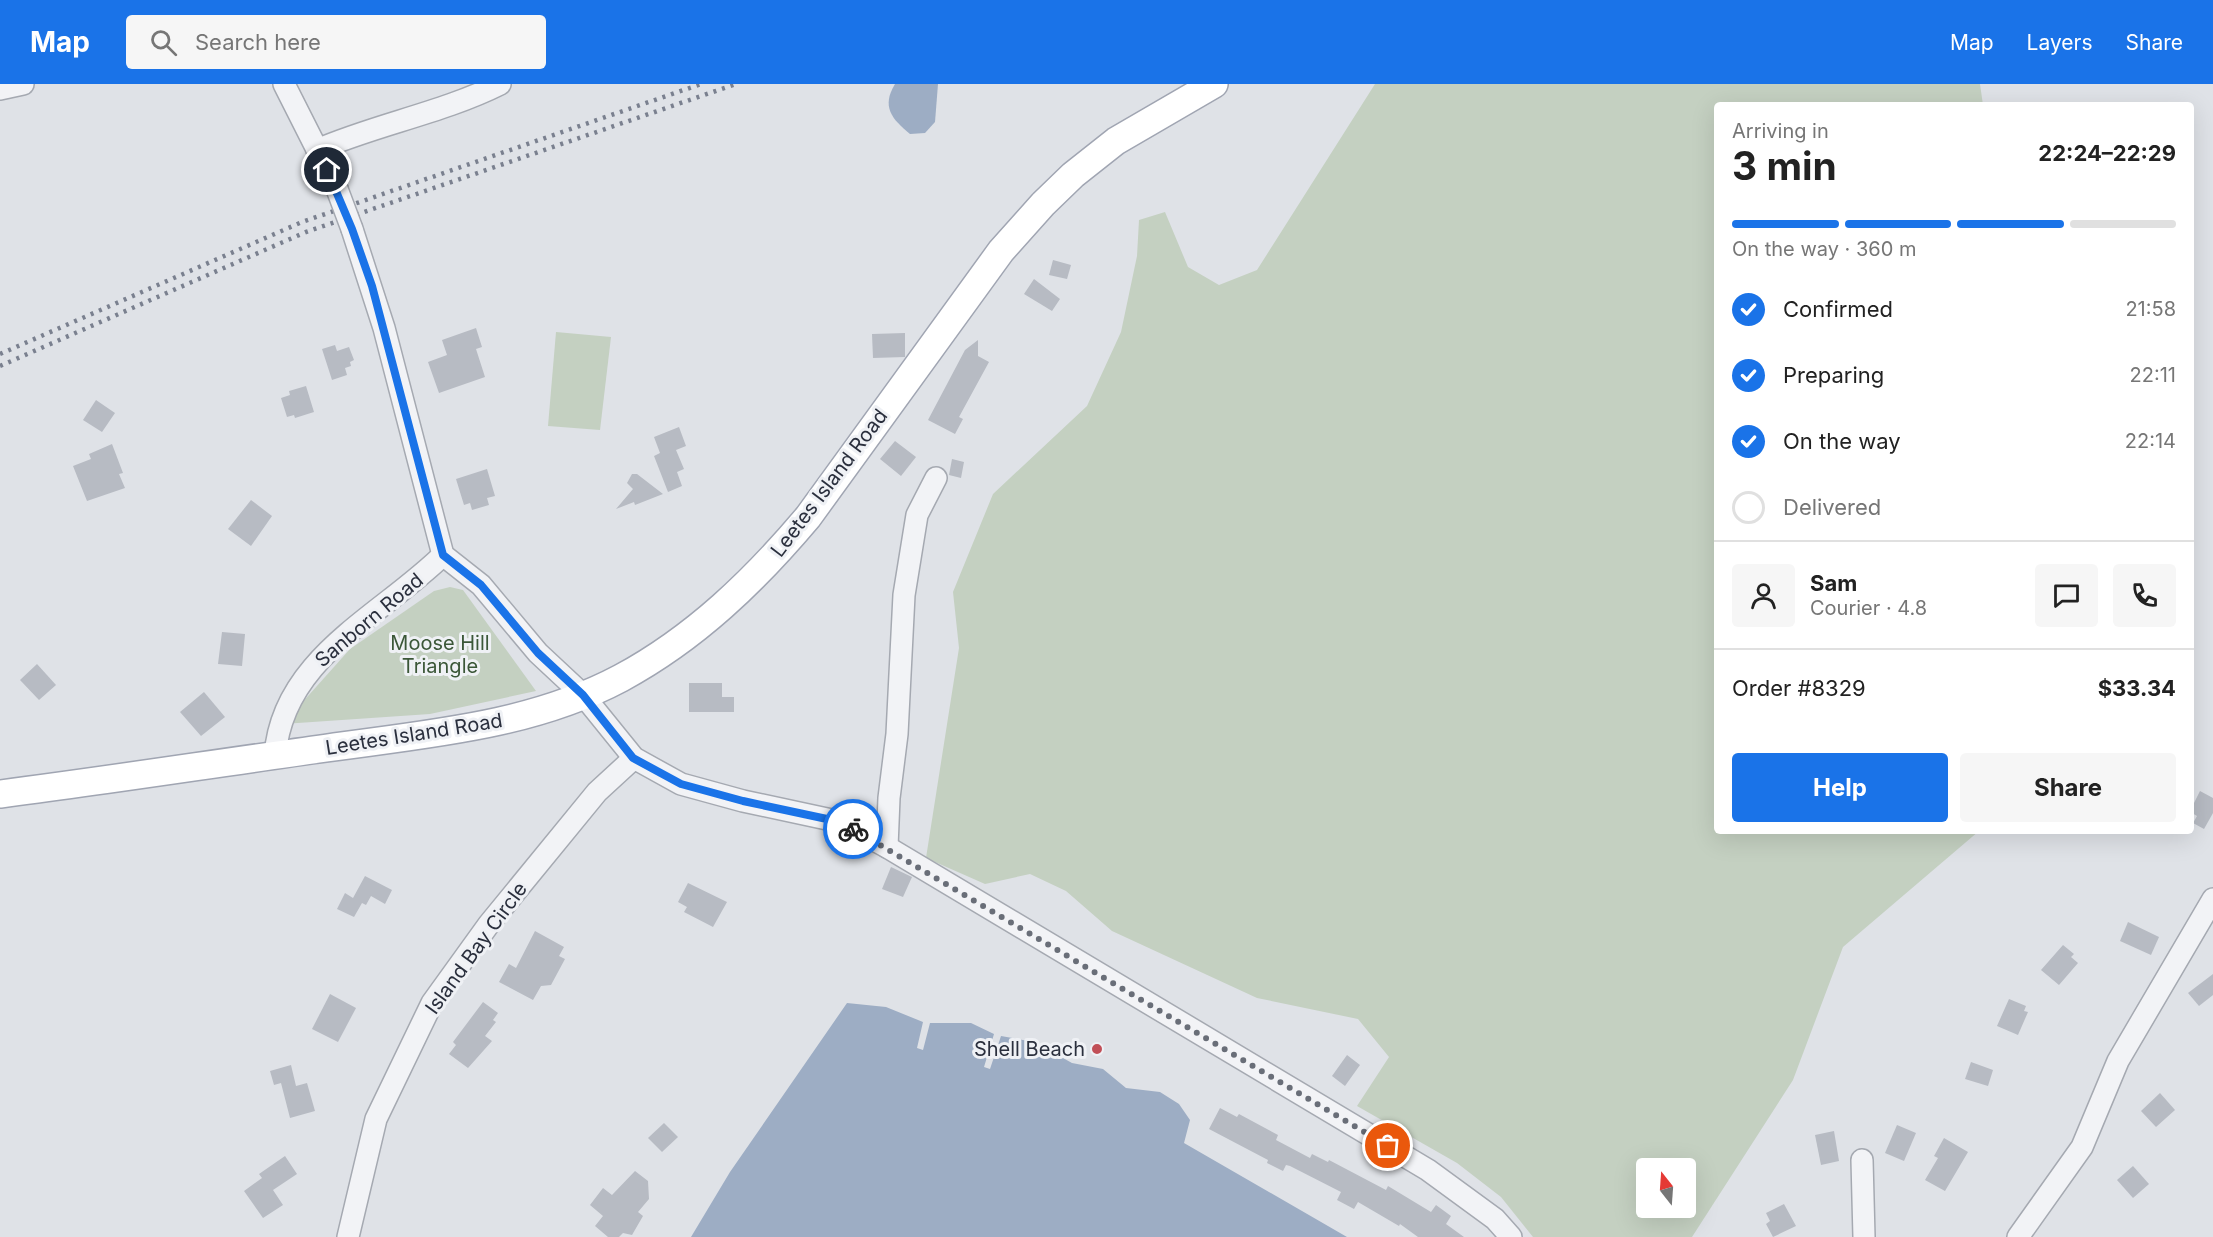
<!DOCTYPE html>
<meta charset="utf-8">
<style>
:root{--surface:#fff;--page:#f6f6f6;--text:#222;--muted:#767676;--line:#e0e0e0;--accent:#1a73e8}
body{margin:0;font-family:Inter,sans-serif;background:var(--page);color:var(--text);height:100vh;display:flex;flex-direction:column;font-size:22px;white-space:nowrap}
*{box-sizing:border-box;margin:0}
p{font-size:20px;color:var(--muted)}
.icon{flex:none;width:33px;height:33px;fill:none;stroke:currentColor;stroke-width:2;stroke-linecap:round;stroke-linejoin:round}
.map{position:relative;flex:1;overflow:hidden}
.side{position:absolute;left:1714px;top:18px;width:480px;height:732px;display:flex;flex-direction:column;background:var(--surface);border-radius:6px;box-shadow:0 6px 24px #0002}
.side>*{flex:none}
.needle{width:39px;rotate:343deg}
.controls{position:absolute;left:1636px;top:1074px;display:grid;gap:12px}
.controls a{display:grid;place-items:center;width:60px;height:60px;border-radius:6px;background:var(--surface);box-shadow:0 6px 24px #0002;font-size:30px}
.pin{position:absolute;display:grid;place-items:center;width:51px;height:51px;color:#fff;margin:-26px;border:3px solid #fff;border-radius:50%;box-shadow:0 2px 6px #0007}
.courier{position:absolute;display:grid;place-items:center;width:60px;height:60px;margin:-30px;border:4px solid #1a73e8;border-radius:50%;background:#fff;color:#222;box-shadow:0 2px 8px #0007}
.headline em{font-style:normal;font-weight:700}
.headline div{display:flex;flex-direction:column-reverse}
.headline{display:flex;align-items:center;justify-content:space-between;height:102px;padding:0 18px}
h1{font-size:39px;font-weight:700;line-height:45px}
.bar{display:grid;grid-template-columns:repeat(4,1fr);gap:9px 6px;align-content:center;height:72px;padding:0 18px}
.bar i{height:8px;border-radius:4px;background:var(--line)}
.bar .current{background:var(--accent)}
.bar p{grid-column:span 4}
.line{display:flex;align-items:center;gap:15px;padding:0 18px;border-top:2px solid var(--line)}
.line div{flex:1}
.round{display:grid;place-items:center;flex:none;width:63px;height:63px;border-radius:6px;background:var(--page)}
ol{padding:0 18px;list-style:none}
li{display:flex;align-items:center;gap:18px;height:66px}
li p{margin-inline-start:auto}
li .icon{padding:6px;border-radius:50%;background:var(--accent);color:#fff;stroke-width:4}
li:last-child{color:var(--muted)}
li i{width:33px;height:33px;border:3px solid var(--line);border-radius:50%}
.button{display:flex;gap:12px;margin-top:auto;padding:12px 18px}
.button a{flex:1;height:69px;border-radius:6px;background:var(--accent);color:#fff;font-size:24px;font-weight:700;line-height:69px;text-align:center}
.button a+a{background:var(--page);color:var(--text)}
header{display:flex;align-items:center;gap:36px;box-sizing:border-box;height:84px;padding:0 30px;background:var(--accent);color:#fff}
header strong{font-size:28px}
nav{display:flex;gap:33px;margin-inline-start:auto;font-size:21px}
.search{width:420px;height:54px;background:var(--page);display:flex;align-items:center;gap:15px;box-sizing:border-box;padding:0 21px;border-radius:6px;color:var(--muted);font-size:22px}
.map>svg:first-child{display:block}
.green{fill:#c4d0c1;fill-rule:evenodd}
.water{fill:#9dadc4}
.building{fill:#b7bbc3}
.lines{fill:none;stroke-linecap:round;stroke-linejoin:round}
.minor-casing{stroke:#a5a9b1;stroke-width:24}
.major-casing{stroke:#a0a5b2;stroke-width:30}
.minor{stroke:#f2f3f6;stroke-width:21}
.major{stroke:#fff;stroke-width:27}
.rail{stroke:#7a808f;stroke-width:4.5;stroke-dasharray:3 6;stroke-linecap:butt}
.minor-bridge-casing{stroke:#a5a9b1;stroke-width:24;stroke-linecap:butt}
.minor-bridge{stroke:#f2f3f6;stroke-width:21}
.done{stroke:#696e78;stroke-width:6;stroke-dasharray:0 10.8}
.route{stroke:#1a73e8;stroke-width:8}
.poi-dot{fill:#c14f57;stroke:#eff1f5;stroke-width:2}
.labels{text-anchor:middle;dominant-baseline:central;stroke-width:6;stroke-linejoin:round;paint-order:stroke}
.street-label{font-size:20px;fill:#2a2f3d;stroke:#eff1f5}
.park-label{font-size:20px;fill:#3b5738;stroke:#eff1f5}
.poi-label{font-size:20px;fill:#2a2f3d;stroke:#eff1f5;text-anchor:end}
</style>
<header>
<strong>Map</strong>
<div class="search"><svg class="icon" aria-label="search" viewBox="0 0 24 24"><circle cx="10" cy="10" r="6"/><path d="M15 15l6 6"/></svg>Search here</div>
<nav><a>Map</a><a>Layers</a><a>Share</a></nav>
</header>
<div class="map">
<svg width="2213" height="1153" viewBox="0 0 2213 1153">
<rect width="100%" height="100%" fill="#dfe2e7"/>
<g class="green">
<path d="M 1375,0 L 1980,0 L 1983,21 L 1718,21 L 1718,747 L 1979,747 L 1843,863 L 1793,996 L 1692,1153 L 1533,1153 L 1501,1113 L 1457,1079 L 1357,1022 L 1389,973 L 1358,935 L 1257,914 L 1112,847 L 1066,807 L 1030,790 L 985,800 L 926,774 L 959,564 L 953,508 L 993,410 L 1087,322 L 1121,248 L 1137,172 L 1139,136 L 1165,128 L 1188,183 L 1219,201 L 1257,186 ZM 1647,1084 L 1686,1084 L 1686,1124 L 1647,1124 Z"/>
<path d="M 556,248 L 611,253 L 600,346 L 548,342 Z"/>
<path d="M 450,503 L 463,506 L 536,607 L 430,630 L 283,640 L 350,565 L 434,507 Z"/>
</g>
<g class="water">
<path d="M 895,0 L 938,0 L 935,38 L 925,49 L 910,50 C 892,35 881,23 895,0 Z"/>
<path d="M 847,919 L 886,923 L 923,938 L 917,964 L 923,966 L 930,939 L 971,939 L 994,950 L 984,983 L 990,985 L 1001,952 L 1034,958 L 1072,979 L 1103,985 L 1126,1004 L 1160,1008 L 1179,1020 L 1190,1036 L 1184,1059 L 1347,1153 L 691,1153 L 730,1088 Z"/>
</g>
<g class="building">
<path d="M 1053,176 L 1071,181 L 1067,195 L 1049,191 Z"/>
<path d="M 1034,195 L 1060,215 L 1052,227 L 1024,210 Z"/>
<path d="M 476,244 L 482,263 L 476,265 L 485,293 L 439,309 L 428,278 L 447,271 L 442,256 Z"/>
<path d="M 905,249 L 905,273 L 873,274 L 872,250 Z"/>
<path d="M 978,256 L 978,272 L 989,278 L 959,333 L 963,335 L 955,350 L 928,336 L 965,266 Z"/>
<path d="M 335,261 L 337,267 L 349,263 L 354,276 L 350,278 L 351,282 L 345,284 L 347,291 L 332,296 L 322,265 Z"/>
<path d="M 306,302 L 314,328 L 295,334 L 294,331 L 287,333 L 281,314 L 290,311 L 289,307 Z"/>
<path d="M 96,316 L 115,329 L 102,348 L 83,336 Z"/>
<path d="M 679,343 L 686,362 L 676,366 L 684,385 L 677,388 L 682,402 L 668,408 L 654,372 L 660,369 L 654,353 Z"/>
<path d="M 895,357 L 916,373 L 901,392 L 880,375 Z"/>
<path d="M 112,360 L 123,389 L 119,390 L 125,404 L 87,417 L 73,382 L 91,375 L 89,370 Z"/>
<path d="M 952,375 L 964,378 L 961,394 L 949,391 Z"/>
<path d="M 487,385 L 495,412 L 487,414 L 489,421 L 472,426 L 470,419 L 464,421 L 456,395 Z"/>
<path d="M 632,390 L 637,390 L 663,410 L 635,421 L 634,418 L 616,425 L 633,405 L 627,399 Z"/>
<path d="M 251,416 L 272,432 L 251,462 L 228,445 Z"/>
<path d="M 222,548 L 245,550 L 242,582 L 218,580 Z"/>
<path d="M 37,580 L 56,601 L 39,616 L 20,596 Z"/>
<path d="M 689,599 L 722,599 L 722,613 L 734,613 L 734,628 L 689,628 Z"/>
<path d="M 204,608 L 225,633 L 201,652 L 180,628 Z"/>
<path d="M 2200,707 L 2213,714 L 2213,729 L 2204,745 L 2193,739 L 2197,732 L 2192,729 L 2192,723 Z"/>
<path d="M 891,783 L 912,793 L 903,813 L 882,805 Z"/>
<path d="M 365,792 L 392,806 L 385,820 L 371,812 L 366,821 L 362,819 L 354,833 L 337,825 L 345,809 L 353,814 Z"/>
<path d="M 688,799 L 727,818 L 713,843 L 684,828 L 687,823 L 678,818 Z"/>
<path d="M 2128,838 L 2159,853 L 2151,871 L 2120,857 Z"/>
<path d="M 535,847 L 564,863 L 559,872 L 565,875 L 551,901 L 541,902 L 533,916 L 499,898 L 509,880 L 516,884 Z"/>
<path d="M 2063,861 L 2074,870 L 2071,873 L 2078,879 L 2059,901 L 2041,886 Z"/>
<path d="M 2213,890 L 2213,911 L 2199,922 L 2188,909 Z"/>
<path d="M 330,910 L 356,924 L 338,958 L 312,945 Z"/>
<path d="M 2009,915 L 2026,922 L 2024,927 L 2028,928 L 2018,951 L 1997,942 Z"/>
<path d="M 483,918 L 498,929 L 493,936 L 496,938 L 485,952 L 492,957 L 468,984 L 449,970 L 456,961 L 453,958 Z"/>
<path d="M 1347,971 L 1360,981 L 1345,1002 L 1332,992 Z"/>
<path d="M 1971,978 L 1993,986 L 1988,1002 L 1965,995 Z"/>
<path d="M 291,981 L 296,1002 L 307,999 L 315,1027 L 290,1034 L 281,999 L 274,1001 L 270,987 Z"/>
<path d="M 2160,1009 L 2175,1026 L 2156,1043 L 2141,1027 Z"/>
<path d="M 1220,1024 L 1237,1033 L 1239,1030 L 1278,1051 L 1276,1056 L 1310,1074 L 1312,1070 L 1328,1078 L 1329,1076 L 1386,1106 L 1388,1102 L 1431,1128 L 1436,1121 L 1451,1132 L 1446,1140 L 1464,1153 L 1418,1153 L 1400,1140 L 1399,1142 L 1358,1118 L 1354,1125 L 1337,1116 L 1341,1108 L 1290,1082 L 1286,1081 L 1283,1087 L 1267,1079 L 1268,1076 L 1209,1045 Z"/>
<path d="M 664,1039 L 678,1053 L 662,1068 L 648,1054 Z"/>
<path d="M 1897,1041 L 1916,1049 L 1904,1077 L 1885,1069 Z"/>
<path d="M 1834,1047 L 1839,1077 L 1821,1081 L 1815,1051 Z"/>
<path d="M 1944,1054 L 1968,1068 L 1945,1107 L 1925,1096 L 1938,1074 L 1934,1072 Z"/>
<path d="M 285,1072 L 297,1090 L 273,1106 L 283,1121 L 263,1134 L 244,1107 L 262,1094 L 259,1090 Z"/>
<path d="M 2133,1082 L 2149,1100 L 2133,1114 L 2117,1096 Z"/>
<path d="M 635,1087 L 648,1097 L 649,1115 L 638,1128 L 643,1132 L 632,1151 L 623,1149 L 619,1153 L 608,1153 L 595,1142 L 603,1132 L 590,1121 L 603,1104 L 612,1111 Z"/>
<path d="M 1784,1120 L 1796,1142 L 1773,1153 L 1766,1140 L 1770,1137 L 1766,1129 Z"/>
</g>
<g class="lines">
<g class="minor-casing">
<g id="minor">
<path d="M 284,0 L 337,105"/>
<path d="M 0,5 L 23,0"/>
<path d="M 317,66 C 377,40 442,29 500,0"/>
<path d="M 352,145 L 384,244 L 443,471 L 481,501 L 538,569 L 583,611 L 634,674 L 681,700 L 743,717 L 841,738 L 887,763 L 1428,1086 L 1495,1135 L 1511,1153"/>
<path d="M 275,672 C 282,574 381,532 443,471"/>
<path d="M 887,763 L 889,714 L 897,650 L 904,511 L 917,431 L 936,394"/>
<path d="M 1862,1076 L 1864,1153"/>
<path d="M 348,1153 L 376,1035 L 432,919 L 489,840 L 597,708 L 634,674"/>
<path d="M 2018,1153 L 2082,1063 L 2118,977 L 2213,815"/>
</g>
</g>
<g class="major-casing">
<path id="major" d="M 0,710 C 109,696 218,679 327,664 C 426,650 531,642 621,594 C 695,554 754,497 808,433 L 1001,167 L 1043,120 L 1073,91 L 1116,57 L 1214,0"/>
</g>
<use href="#minor" class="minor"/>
<use href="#major" class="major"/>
<g class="rail">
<path d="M 0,270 L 302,138 L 701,0"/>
<path d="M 0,282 L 306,148 L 736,0"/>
</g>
<g class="minor-bridge-casing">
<path id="minor-bridge" d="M 337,105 L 352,145"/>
</g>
<use href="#minor-bridge" class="minor-bridge"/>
</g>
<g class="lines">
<path class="done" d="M 853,745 L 1388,1062"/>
<path class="route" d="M 327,86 L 352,145 L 372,202 L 443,471 L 481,501 L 538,569 L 583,611 L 633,674 L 681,700 L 743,717 L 841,738 L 853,745"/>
</g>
<circle class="poi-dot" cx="1097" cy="965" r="6"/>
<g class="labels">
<g class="street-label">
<text transform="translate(829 399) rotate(-53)">Leetes Island Road</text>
<text transform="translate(369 536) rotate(-40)">Sanborn Road</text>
<text transform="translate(414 650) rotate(-9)">Leetes Island Road</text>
<text transform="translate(476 864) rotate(-54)">Island Bay Circle</text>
</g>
<g class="park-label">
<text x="440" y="559">Moose Hill<tspan x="440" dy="23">Triangle</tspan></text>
</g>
<g class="poi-label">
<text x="1085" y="965">Shell Beach</text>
</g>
</g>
</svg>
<div class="controls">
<a><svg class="needle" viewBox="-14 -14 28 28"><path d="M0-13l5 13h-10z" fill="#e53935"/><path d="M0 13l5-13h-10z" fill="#767676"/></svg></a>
</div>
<div class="pin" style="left:1388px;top:1062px;background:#ea580c"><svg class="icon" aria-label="bag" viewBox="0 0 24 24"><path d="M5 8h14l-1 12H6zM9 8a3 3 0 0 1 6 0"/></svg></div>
<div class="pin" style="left:327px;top:86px;background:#1f2937"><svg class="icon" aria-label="home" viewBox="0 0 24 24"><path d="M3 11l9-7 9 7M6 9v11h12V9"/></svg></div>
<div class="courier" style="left:853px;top:745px"><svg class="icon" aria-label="bike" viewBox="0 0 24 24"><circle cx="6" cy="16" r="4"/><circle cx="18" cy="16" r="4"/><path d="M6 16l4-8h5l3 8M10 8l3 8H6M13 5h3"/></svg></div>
<section class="side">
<div class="headline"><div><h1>3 min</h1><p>Arriving in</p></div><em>22:24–22:29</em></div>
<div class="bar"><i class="current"></i><i class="current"></i><i class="current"></i><i></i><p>On the way · 360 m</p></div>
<ol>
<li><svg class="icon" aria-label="check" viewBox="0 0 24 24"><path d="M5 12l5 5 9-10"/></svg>Confirmed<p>21:58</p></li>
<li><svg class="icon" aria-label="check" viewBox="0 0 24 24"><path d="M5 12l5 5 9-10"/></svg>Preparing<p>22:11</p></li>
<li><svg class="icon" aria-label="check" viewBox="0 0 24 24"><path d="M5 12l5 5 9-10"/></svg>On the way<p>22:14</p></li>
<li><i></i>Delivered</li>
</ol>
<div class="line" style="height:108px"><a class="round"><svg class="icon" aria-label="person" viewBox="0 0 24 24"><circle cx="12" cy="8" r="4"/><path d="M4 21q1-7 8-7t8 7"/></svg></a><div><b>Sam</b><p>Courier · 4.8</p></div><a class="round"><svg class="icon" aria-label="chat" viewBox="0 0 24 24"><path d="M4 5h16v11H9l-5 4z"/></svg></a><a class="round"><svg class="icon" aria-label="phone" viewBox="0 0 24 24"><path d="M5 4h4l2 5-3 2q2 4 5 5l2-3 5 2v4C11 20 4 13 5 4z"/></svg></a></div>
<div class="line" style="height:78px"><div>Order #8329</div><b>$33.34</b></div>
<div class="button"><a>Help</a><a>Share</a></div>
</section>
</div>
